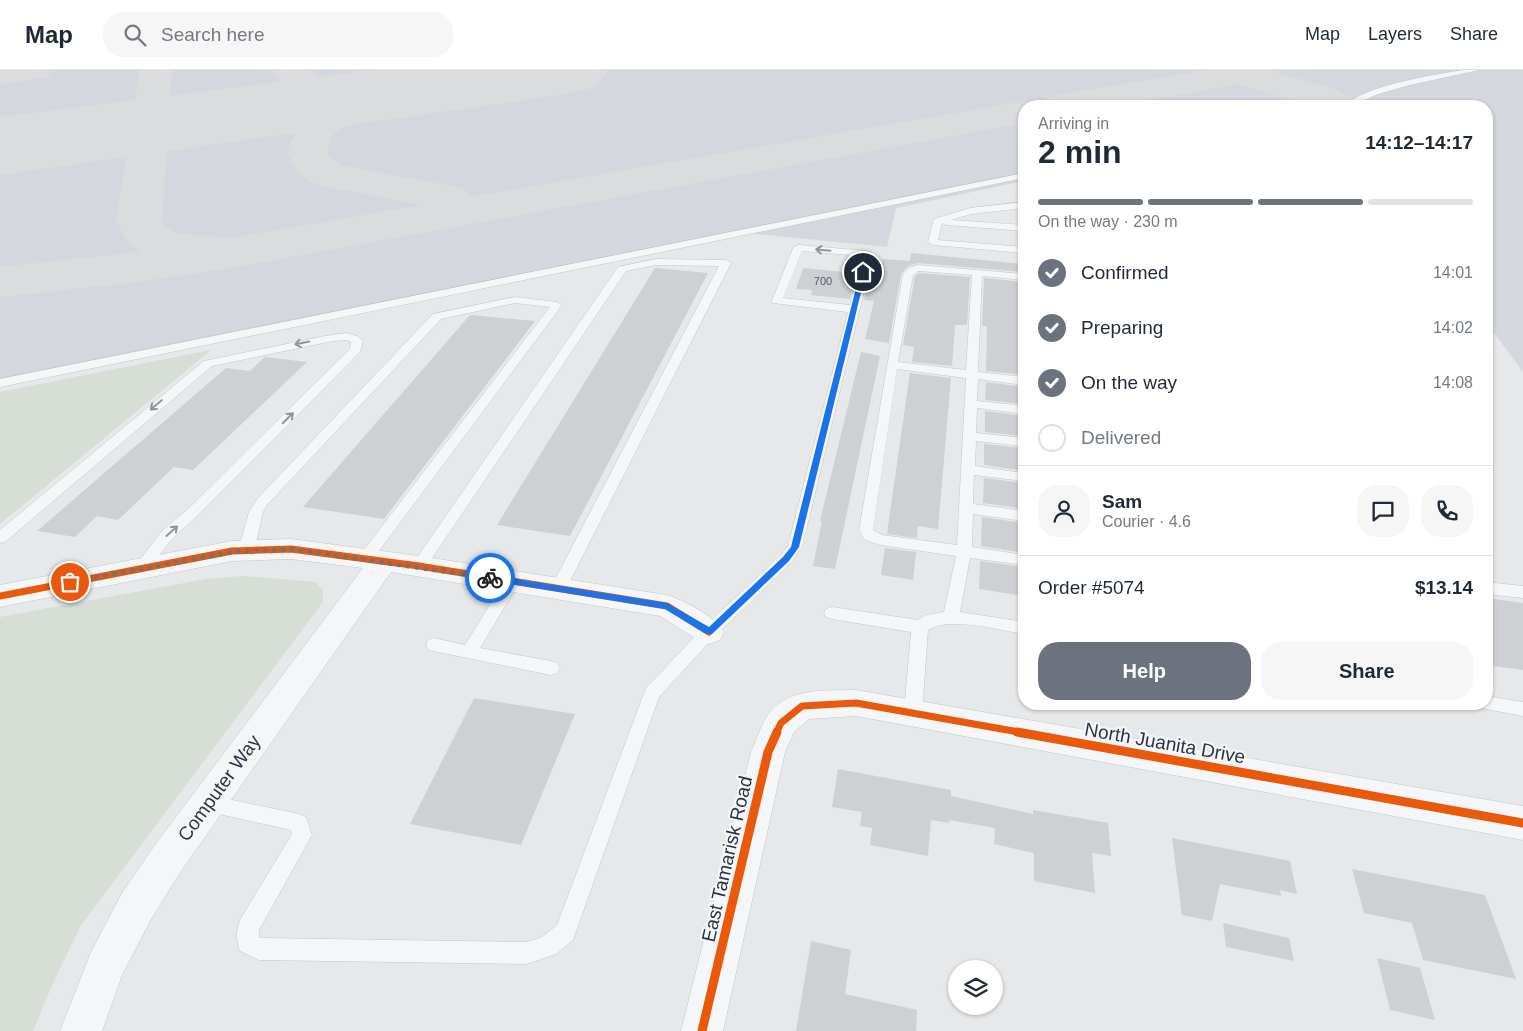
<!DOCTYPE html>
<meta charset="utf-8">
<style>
:root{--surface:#fff;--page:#f6f6f7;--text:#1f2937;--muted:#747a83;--line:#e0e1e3;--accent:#6c737f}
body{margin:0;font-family:Arial,sans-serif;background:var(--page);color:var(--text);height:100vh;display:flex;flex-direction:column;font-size:19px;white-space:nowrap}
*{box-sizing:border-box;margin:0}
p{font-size:16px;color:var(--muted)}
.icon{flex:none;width:28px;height:28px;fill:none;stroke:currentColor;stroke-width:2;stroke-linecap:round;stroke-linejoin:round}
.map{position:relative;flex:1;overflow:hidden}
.drawer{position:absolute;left:1018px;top:30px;width:475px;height:610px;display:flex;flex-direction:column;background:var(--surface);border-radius:20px;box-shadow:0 1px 4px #0004}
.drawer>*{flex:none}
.controls{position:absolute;left:948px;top:890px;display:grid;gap:10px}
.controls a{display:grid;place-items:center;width:55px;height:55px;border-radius:50%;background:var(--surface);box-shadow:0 1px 4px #0004;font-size:25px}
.pin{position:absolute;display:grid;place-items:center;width:42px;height:42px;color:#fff;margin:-21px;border:2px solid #fff;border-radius:50%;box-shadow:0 1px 5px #0007}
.courier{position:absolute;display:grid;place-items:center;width:50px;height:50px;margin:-25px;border:4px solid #1a73e8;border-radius:50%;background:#fff;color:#222;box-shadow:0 1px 6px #0007}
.summary em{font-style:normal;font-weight:700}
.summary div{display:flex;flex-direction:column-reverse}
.summary{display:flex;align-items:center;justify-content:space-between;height:85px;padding:0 20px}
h1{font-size:32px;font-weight:700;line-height:38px}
.bar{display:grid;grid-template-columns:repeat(4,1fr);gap:8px 5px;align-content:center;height:60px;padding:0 20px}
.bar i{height:6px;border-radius:4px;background:var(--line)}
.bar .active{background:var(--accent)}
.bar p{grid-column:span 4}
.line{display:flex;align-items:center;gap:12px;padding:0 20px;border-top:1px solid var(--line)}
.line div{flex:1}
.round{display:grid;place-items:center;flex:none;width:52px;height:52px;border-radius:20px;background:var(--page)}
ol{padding:0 20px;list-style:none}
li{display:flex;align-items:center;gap:15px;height:55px}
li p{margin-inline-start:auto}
li .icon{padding:5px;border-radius:50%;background:var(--accent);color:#fff;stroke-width:4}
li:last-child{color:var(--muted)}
li i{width:28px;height:28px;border:2px solid var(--line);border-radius:50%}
.primary-button{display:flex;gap:10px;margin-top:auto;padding:10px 20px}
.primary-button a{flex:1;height:58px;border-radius:20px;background:var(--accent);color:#fff;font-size:20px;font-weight:700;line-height:58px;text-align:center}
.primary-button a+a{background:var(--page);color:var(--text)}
header{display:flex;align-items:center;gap:30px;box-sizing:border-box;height:70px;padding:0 25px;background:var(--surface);border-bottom:1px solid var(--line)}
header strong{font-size:24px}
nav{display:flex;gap:28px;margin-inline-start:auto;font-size:18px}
.search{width:350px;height:45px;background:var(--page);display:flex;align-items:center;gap:12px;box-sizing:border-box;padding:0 18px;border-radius:20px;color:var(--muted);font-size:19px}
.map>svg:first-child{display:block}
.built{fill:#d4d7dd}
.green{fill:#d6ded6}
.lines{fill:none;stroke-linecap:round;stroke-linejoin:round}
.taxiway{fill:#dadcde;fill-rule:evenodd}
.runway{fill:#dadcde;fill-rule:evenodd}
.building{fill:#ced0d3}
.service-casing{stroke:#c4c6c8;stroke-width:1}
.minor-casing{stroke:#c4c6c8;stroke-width:1}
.service{fill:#f5f6f7;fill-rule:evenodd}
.minor{fill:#f5f6f7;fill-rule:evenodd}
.cycleway-far1-casing{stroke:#f4f6f9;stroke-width:10}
.cycleway-casing{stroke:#f4f6f9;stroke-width:12}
.cycleway-far1{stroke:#e8590c;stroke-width:7}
.cycleway{stroke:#e8590c;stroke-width:9}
.oneway{stroke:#90959e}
.route{fill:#1a73e8}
.done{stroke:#6c737f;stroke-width:5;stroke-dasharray:0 9}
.labels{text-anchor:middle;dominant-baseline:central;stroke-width:4.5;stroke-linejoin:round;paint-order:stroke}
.far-number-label{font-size:11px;fill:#545c69}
.near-street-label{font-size:19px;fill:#2b3445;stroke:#f4f6f9}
</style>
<header>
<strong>Map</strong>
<div class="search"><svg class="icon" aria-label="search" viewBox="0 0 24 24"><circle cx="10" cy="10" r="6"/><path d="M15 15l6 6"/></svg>Search here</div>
<nav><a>Map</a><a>Layers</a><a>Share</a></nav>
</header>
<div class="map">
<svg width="1523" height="961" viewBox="0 0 1523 961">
<rect width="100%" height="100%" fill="#e6e8ea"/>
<path class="built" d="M 0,0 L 1523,0 L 1523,302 L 1486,252 L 1486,36 L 1024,36 L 1024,111 L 896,138 L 887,177 L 746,163 L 0,316 Z"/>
<g class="green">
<path d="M 211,280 L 0,454 L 0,322 Z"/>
<path d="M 244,506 L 316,512 L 323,521 L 323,532 L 81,855 L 53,913 L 33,961 L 0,961 L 0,547 L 206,509 Z"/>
</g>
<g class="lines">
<g class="taxiway">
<path d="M 0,0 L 52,0 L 48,7 L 0,14 Z"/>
<path d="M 140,0 L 172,0 L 162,151 L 167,158 L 179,164 L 231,168 L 422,135 L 318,115 L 300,105 L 287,83 C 297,53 313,42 342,31 C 315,28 287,23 272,0 L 307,0 L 321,7 L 340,10 L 399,10 L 410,12 L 433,8 L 445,11 L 450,18 L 445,25 C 416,33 349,42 331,68 C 329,72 328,78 327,83 L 330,88 L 345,96 L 463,118 L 470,127 L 1024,31 L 1038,36 L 1024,36 L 1024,53 L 225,199 L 137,212 L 0,227 L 0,197 L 140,182 L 128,172 L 116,151 Z"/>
<path d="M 1205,0 L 1278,0 L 1276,3 C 1298,9 1348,18 1360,36 L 1310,36 L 1239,14 L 1116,36 L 1040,36 L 1045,28 L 1058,25 Z"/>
</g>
<path class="runway" d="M 372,0 L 608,0 L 596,17 L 567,24 L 0,105 L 0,47 Z"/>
</g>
<g class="building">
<path d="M 911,183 L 1024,194 L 1024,202 L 918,193 L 908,196 L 901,204 L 889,273 L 865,269 L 874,231 L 864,230 L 870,204 L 879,205 L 883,189 L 910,191 Z"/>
<path d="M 655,198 L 708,203 L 570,466 L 497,455 Z"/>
<path d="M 803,198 L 856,203 L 850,229 L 811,225 L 812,220 L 796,219 Z"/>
<path d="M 919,203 L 970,207 L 967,255 L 955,255 L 952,296 L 912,292 L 914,277 L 903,275 L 915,206 Z"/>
<path d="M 984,208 L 1024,212 L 1024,305 L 986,301 L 987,256 L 982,256 Z"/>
<path d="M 470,245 L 535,251 L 384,449 L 303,437 Z"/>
<path d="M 861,282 L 880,286 L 835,499 L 813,496 L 822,451 L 820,451 Z"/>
<path d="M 265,287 L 307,292 L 193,400 L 174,397 L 118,450 L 97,446 L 75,467 L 37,461 L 226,298 L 250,301 Z"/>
<path d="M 910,303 L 951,308 L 938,459 L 918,456 L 917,468 L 887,464 Z"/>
<path d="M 986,312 L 1024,317 L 1024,334 L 985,330 Z"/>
<path d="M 985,341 L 1024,346 L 1024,366 L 985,362 Z"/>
<path d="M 984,374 L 1024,378 L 1024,401 L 984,395 Z"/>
<path d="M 984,408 L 1024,413 L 1024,439 L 983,433 Z"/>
<path d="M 982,447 L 1024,453 L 1024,483 L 981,476 Z"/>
<path d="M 885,478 L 916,482 L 913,510 L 881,505 Z"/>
<path d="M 980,491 L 1024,497 L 1024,526 L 979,519 Z"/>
<path d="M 1486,528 L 1523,533 L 1523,600 L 1486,595 Z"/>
<path d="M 474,628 L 575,644 L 521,775 L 410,754 Z"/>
<path d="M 838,699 L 951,720 L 951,726 L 1033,744 L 1033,740 L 1108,753 L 1111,786 L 1092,783 L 1095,823 L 1034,811 L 1034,783 L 994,774 L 995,758 L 949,750 L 949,753 L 931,750 L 928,786 L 870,775 L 872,758 L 860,756 L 862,742 L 832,737 Z"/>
<path d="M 1172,768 L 1290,791 L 1297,824 L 1280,820 L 1281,826 L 1220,814 L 1212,851 L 1182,845 Z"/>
<path d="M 1352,799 L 1485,825 L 1516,909 L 1423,890 L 1412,853 L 1364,843 Z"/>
<path d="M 1223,853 L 1289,868 L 1294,891 L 1226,877 Z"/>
<path d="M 811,871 L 851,880 L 845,924 L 917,940 L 916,961 L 796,961 Z"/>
<path d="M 1377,888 L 1420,898 L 1435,950 L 1390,940 Z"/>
</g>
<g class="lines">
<g class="service-casing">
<g id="service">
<path d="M 1464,0 L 1479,0 L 1410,15 L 1378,24 L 1352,36 L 1343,36 C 1368,15 1432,5 1464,0 Z"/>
<path d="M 1024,103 L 1024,108 L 0,317 L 0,309 Z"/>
<path d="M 1024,132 L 1024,138 L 971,144 L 951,150 L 1024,155 L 1024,161 L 946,155 L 942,153 L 938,170 L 1024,177 L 1024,183 L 933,175 L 928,172 L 934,149 L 970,138 Z"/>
<path d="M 798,175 L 868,181 L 873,184 L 802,477 L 791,493 L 715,566 L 659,627 L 573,870 L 556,884 L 527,894 L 259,890 L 240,881 C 236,870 236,861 240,850 L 292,764 L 291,760 L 201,740 L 198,734 L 201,728 L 208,725 L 299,744 L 306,747 L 312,765 L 259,860 L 259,867 L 261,868 L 527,872 L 542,867 L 557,855 L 646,618 L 703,558 L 781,485 L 788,476 L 848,242 L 773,233 L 772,231 L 793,178 ZM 802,181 L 862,186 L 850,235 L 783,228 Z"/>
<path d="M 656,189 L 726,190 L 731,193 L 564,523 L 558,525 L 552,523 L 550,519 L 719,196 L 656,195 L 626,201 L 424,500 L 419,501 L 414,500 L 411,496 L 414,492 L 618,197 Z"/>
<path d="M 918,195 L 1024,204 L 1024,210 L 982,206 L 978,302 L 1024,307 L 1024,315 L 978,309 L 977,331 L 1024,336 L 1024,344 L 977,338 L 976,363 L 1024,368 L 1024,376 L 976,371 L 975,396 L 1024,403 L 1024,411 L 974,405 L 973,434 L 1024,441 L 1024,451 L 973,444 L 972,477 L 1024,485 L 1024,495 L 970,488 L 960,542 L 1024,552 L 1024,564 C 999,560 949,546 928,560 L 922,643 L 919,648 L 913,650 L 907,648 L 904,643 L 911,562 L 832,549 L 826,547 L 824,543 L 826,539 L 832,537 L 918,550 L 926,545 L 944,542 L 956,486 L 880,475 L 865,470 L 859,460 L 903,204 L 909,198 ZM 918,201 L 972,205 L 966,300 L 898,292 L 913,205 ZM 897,299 L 966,308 L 957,475 L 882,465 L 873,460 Z"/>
<path d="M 515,227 L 557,232 L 562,235 L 370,493 L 365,494 L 360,493 L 357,489 L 550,237 L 515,233 L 441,249 L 267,435 L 263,442 L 254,481 L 251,485 L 246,486 L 241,485 L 238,481 L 249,442 L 257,429 L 433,244 Z"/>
<path d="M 346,263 L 357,266 L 363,271 L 360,282 L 198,445 L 171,470 L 146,503 L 141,505 L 136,503 L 133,499 L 161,462 L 188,439 L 350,279 L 351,272 L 346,270 L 333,271 L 212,296 L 5,472 L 0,473 L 0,460 L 204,291 L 325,266 Z"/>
<path d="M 512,505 L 517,507 L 520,511 L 480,578 L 551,591 L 557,593 L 560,598 L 557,603 L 551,605 L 428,580 L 426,575 L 428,570 L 434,568 L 465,575 L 507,507 Z"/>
<path d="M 1486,512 L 1523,516 L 1523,528 L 1486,524 Z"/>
<path d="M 1486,626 L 1523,632 L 1523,646 L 1480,638 L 1478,634 L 1486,634 Z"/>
</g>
</g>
<g class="minor-casing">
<g id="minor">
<path d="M 291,469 L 419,486 L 667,525 C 683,530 716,547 724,562 L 720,570 L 709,574 L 698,570 L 660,546 L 391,502 L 181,801 L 150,851 L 122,905 L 102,961 L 60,961 L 91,882 L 122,823 L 155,775 L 363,498 L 291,489 L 232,491 L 0,537 L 0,515 L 232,471 Z"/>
<path d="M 856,620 L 1523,736 L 1523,770 L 856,646 L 809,649 L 794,662 L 785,682 L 723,961 L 681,961 L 751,682 C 757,670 761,654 769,643 C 790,617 826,621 856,620 Z"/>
</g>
</g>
<use href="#service" class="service"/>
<use href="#minor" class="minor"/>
<g class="cycleway-far1-casing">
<g id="cycleway-far1">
<path d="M 0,526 L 232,481 L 291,479 L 419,496 L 667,536 L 709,562"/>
<path d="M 776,663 L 781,653 L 802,636 L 856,633 L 1024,663"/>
</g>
</g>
<g class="cycleway-casing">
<g id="cycleway">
<path d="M 1017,662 L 1523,753"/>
<path d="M 702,961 L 768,682 L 777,662"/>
</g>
</g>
<use href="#cycleway-far1" class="cycleway-far1"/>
<use href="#cycleway" class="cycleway"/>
</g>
<defs><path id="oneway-shaft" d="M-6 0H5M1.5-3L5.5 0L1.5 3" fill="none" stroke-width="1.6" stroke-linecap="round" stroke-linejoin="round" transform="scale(1.25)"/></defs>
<g class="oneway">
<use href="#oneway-shaft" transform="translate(823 180) rotate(-175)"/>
<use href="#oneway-shaft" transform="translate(302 273) rotate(168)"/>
<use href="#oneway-shaft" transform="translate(156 335) rotate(140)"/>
<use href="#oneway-shaft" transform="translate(288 348) rotate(-45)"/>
<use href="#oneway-shaft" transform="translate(172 461) rotate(-42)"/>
</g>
<path class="route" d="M 863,201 L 866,202 L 799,477 L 789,491 L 712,564 L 706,564 L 665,539 L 487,510 L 487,506 L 490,505 L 667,533 L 709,557 L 783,487 L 791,477 L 860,202 Z"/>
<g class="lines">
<path class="done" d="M 70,512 L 232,482 L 291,479 L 490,508"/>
</g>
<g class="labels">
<g class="far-number-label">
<text x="823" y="211">700</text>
</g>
<g class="near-street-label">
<text transform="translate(1165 673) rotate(10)">North Juanita Drive</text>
<text transform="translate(219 718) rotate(-54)">Computer Way</text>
<text transform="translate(727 789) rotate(-77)">East Tamarisk Road</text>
</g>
</g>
</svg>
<div class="controls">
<a><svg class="icon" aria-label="layers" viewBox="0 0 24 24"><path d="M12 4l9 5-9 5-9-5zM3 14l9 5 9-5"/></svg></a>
</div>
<div class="pin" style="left:70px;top:512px;background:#ea580c"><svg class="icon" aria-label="bag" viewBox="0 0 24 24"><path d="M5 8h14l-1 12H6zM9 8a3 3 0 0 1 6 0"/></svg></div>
<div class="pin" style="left:863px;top:202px;background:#1f2937"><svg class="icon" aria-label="home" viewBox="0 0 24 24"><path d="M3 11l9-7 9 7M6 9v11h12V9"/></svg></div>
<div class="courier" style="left:490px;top:508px"><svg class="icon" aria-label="bike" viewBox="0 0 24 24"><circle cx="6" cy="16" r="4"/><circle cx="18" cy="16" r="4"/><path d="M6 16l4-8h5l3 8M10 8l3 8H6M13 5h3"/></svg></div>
<section class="drawer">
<div class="summary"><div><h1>2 min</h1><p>Arriving in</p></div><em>14:12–14:17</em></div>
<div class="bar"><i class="active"></i><i class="active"></i><i class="active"></i><i></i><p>On the way · 230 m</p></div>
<ol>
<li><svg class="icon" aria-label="check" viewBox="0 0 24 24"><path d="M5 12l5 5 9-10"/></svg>Confirmed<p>14:01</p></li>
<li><svg class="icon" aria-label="check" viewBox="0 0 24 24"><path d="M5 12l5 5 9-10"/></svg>Preparing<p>14:02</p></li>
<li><svg class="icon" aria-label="check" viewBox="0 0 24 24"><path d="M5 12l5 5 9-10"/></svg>On the way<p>14:08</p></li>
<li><i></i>Delivered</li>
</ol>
<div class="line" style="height:90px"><a class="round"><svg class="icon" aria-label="person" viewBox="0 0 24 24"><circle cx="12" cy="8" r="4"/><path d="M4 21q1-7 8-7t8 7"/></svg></a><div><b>Sam</b><p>Courier · 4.6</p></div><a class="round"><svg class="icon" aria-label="chat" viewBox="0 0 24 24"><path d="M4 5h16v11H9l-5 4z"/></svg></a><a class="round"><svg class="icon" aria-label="phone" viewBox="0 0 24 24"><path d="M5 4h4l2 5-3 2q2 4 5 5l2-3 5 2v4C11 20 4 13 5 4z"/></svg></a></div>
<div class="line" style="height:65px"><div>Order #5074</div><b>$13.14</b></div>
<div class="primary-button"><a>Help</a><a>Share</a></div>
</section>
</div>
